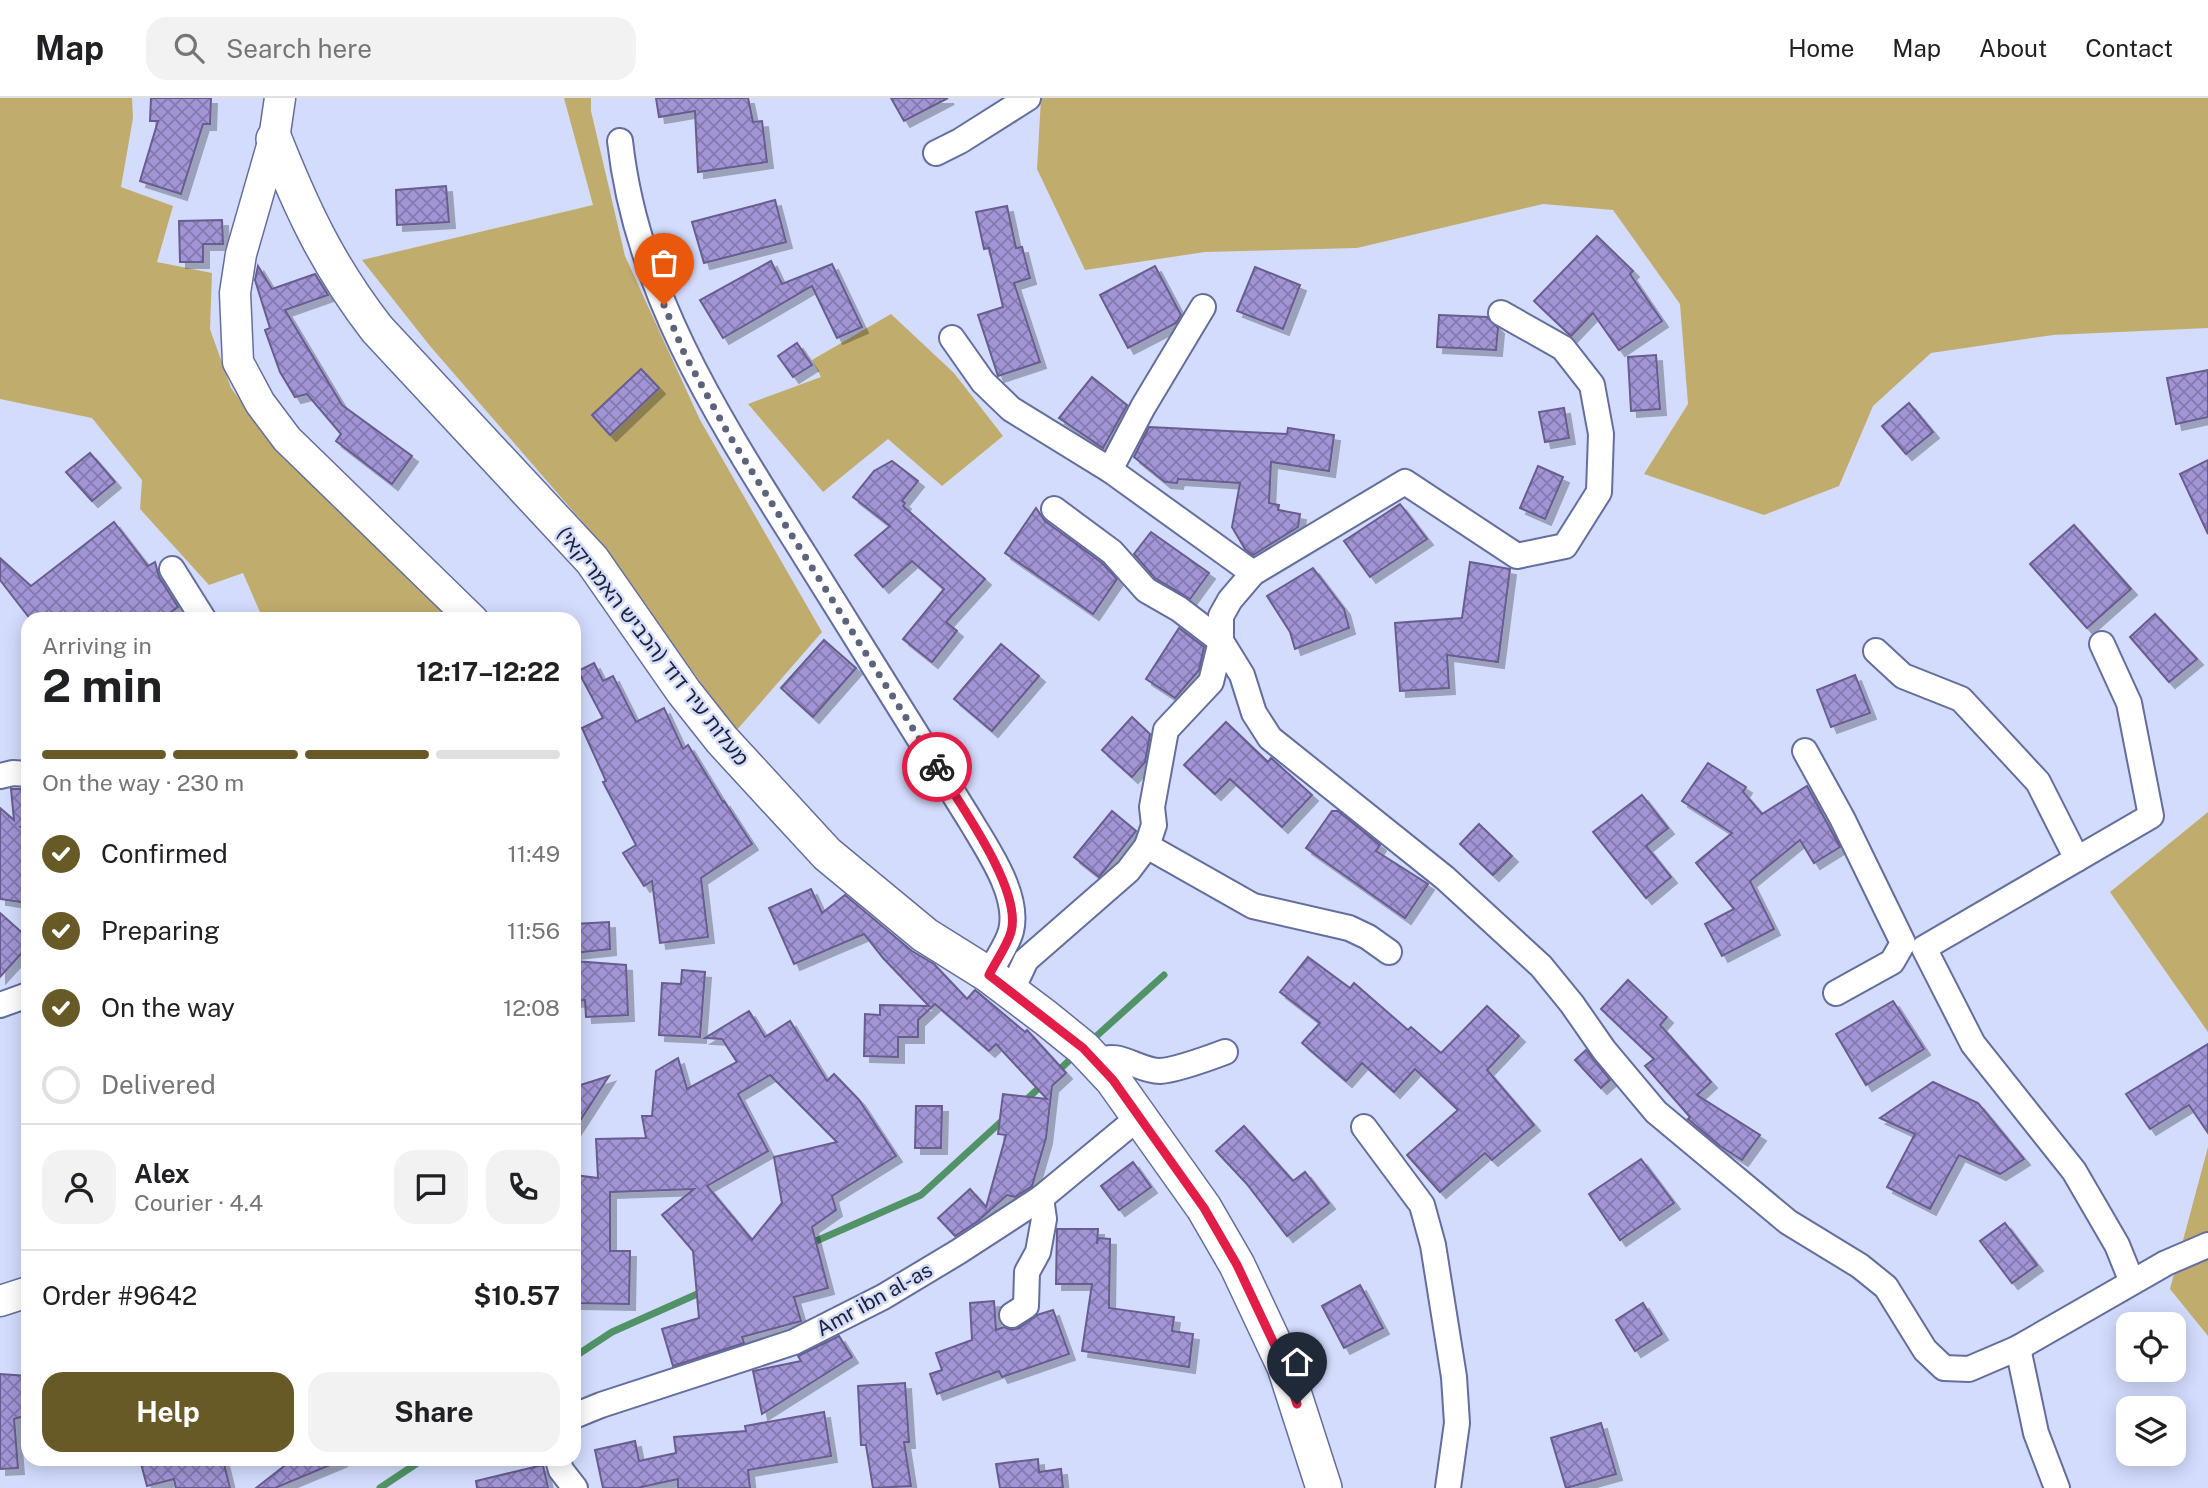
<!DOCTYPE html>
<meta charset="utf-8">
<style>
:root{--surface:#fff;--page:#f2f2f2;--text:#202124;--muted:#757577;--line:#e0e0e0;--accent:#685a27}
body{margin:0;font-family:"Public Sans","Noto Sans Hebrew",sans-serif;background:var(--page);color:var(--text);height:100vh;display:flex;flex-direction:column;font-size:26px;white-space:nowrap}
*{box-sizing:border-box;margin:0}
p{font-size:23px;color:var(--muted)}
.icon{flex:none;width:38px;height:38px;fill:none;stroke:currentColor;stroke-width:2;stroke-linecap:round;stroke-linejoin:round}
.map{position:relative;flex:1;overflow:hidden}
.details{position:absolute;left:21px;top:514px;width:560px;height:854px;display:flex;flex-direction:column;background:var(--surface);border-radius:21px;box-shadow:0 4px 18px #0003}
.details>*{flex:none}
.tools{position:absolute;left:2116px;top:1214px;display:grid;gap:14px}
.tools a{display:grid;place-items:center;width:70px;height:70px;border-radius:14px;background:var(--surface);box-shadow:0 4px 18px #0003;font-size:35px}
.pin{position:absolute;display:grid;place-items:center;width:60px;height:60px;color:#fff;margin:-72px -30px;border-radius:50% 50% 50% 0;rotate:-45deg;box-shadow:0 0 7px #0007}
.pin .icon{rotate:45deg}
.courier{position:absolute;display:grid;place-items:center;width:70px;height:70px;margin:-35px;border:5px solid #e11d48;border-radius:50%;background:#fff;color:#222;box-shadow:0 2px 9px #0007}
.head em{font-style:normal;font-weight:700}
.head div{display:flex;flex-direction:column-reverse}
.head{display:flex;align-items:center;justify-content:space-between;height:119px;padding:0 21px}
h1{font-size:46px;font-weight:700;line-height:52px}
.bar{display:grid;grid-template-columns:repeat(4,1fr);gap:10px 7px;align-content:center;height:84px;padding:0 21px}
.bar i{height:9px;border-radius:5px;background:var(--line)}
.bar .on{background:var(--accent)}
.bar p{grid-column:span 4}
.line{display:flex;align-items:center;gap:18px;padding:0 21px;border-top:2px solid var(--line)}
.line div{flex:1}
.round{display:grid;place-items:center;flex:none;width:74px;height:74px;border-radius:21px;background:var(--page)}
ol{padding:0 21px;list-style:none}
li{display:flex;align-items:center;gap:21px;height:77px}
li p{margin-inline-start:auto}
li .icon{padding:7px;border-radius:50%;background:var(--accent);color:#fff;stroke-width:4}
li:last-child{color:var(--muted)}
li i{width:38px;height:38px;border:4px solid var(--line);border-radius:50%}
.primary-button{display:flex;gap:14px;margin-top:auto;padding:14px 21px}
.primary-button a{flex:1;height:80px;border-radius:21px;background:var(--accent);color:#fff;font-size:28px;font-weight:700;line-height:80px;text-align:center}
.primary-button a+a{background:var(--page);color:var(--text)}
header{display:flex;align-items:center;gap:42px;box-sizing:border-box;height:98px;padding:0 35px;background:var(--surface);border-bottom:2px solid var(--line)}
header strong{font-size:33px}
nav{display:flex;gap:38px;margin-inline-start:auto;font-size:24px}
.search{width:490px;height:63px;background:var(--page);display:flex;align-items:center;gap:18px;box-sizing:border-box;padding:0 24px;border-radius:21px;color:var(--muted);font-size:26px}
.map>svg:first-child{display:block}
.grass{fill:#c0ad6e}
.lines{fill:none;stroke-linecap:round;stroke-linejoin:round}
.stream{stroke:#519367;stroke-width:7}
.building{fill:url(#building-cross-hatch);stroke:#675d8e;stroke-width:2;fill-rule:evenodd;filter:url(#shadow)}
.minor-casing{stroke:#636e9e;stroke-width:28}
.tertiary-casing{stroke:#636e9e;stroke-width:33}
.secondary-casing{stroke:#636e9e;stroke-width:38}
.minor{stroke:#fff;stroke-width:24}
.tertiary{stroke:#fff;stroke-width:30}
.secondary{stroke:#fff;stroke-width:35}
.done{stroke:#5d637b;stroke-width:7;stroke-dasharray:0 12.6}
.route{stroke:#e11d48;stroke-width:9}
.labels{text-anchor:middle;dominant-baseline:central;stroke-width:5;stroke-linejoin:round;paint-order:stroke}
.street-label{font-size:21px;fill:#1d2235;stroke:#d3dcfd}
</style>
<header>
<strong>Map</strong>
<div class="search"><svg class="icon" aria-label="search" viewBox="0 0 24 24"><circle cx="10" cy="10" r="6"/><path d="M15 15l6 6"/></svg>Search here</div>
<nav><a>Home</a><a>Map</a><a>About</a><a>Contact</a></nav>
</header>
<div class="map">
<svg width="2208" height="1390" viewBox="0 0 2208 1390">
<defs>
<pattern id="building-cross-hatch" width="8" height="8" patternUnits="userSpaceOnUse" patternTransform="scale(1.75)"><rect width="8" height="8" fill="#a295d6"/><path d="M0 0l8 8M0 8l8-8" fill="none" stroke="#8379ae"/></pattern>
<filter id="shadow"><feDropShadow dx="6" dy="6" stdDeviation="0" flood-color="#0004"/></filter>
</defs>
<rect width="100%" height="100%" fill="#d3dcfd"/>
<g class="grass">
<path d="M 0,0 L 132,0 L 133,20 L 121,89 L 173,108 L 157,164 L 212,175 L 210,231 L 231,290 L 273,346 L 450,521 L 263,521 L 243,475 L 209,487 L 140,411 L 142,382 L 92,320 L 0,301 Z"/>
<path d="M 564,0 L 591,0 L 591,13 L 625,158 L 700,322 L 822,534 L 736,633 L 592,435 L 430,248 L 362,162 L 593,107 Z"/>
<path d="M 1041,0 L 2208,0 L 2208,230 L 2053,237 L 1931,255 L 1873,308 L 1839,388 L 1764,417 L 1644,376 L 1688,306 L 1680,206 L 1613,112 L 1543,106 L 1357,150 L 1205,154 L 1085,172 L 1037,71 Z"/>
<path d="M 891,216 L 954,275 L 1003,338 L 942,388 L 888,341 L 823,394 L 748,306 L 821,279 L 812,262 Z"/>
<path d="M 2208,714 L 2208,934 L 2110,794 Z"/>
<path d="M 2208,1049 L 2208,1238 L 2170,1191 Z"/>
</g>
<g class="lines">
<g class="stream">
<path d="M 1091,943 L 1164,877"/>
<path d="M 1055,976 L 1077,955"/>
<path d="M 1024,1004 L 1043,986"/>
<path d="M 807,1147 L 921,1097 L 1004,1021"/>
<path d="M 574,1259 L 612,1234 L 704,1193"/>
<path d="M 380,1390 L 422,1362"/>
</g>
</g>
<g class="building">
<path d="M 151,0 L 211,0 L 210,26 L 203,26 L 181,96 L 140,83 L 158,23 L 150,23 Z"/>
<path d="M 656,0 L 748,0 L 753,24 L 762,23 L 767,64 L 698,74 L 695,13 L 659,19 Z"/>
<path d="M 891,0 L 948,0 L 904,23 Z"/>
<path d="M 446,88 L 449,124 L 397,127 L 396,92 Z"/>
<path d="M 775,102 L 786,144 L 704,165 L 692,124 Z"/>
<path d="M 1007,108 L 1016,150 L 1022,149 L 1030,180 L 1014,185 L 1040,264 L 998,278 L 978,217 L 1003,209 L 989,150 L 984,151 L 976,114 Z"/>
<path d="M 222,122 L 223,146 L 203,146 L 203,164 L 180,164 L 179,123 Z"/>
<path d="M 1597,138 L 1633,173 L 1630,176 L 1662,223 L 1619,252 L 1593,215 L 1571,238 L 1534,203 Z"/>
<path d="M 771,163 L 782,186 L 832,166 L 862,229 L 837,240 L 812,188 L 723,240 L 700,202 Z"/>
<path d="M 258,168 L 272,191 L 315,176 L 328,197 L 285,212 L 342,307 L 412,358 L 392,386 L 336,343 L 341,336 L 307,296 L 295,299 L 280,274 L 265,232 L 270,230 L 255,182 Z"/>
<path d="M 1155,168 L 1181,217 L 1176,225 L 1128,250 L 1100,197 Z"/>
<path d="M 1255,169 L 1300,187 L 1283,231 L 1237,213 Z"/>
<path d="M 1439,217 L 1487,219 L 1498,230 L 1496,252 L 1437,249 Z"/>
<path d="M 797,245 L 812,267 L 793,279 L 778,258 Z"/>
<path d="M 1656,257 L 1660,311 L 1631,313 L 1628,259 Z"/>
<path d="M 641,271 L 659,290 L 610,337 L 592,317 Z"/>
<path d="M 2208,272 L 2208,319 L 2176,326 L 2167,280 Z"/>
<path d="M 1092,279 L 1127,307 L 1103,350 L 1059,320 Z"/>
<path d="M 1909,305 L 1933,334 L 1906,356 L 1882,328 Z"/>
<path d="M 1564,310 L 1569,340 L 1545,344 L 1539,314 Z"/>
<path d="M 1149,329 L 1287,336 L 1288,330 L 1334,337 L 1329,373 L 1271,364 L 1269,405 L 1279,407 L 1278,412 L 1300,416 L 1298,429 L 1253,457 L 1245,451 L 1232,429 L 1240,385 L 1178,381 L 1177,385 L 1165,384 L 1134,359 Z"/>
<path d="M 90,355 L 115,384 L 92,403 L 66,374 Z"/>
<path d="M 2208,362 L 2208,436 L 2180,376 Z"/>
<path d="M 892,363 L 918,383 L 902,403 L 905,405 L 903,408 L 985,481 L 946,524 L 957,533 L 932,564 L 903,541 L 944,491 L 912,463 L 883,489 L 855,457 L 890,428 L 853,399 L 874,373 Z"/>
<path d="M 1538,368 L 1563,379 L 1545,421 L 1520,410 Z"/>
<path d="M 1400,406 L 1427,441 L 1370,479 L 1344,443 Z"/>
<path d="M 1036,410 L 1045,423 L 1102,465 L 1117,481 L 1093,516 L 1005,455 Z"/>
<path d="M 114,424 L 148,468 L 155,464 L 159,479 L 178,509 L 160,522 L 31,522 L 0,482 L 0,460 L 31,488 Z"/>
<path d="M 2074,427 L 2131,491 L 2087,530 L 2030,466 Z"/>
<path d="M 1151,434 L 1209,475 L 1190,501 L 1155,480 L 1134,456 Z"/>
<path d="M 1470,464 L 1510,471 L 1498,564 L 1447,557 L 1449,590 L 1400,593 L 1395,525 L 1462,520 Z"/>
<path d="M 1313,470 L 1344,511 L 1349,530 L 1295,551 L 1290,534 L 1267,498 Z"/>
<path d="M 2155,516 L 2197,561 L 2169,584 L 2130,539 Z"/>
<path d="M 1179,530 L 1204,549 L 1199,572 L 1175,600 L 1146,581 Z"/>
<path d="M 824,542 L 856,570 L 813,619 L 781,590 Z"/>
<path d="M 1001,546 L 1039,578 L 992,633 L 954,601 Z"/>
<path d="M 594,565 L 603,583 L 613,578 L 636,624 L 664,610 L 683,651 L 688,647 L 723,704 L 724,703 L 752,746 L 701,780 L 708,839 L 660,845 L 652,783 L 644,788 L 623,755 L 636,747 L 603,684 L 606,683 L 582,630 L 603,620 L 578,573 Z"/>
<path d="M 1855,577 L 1870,615 L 1831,629 L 1817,592 Z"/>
<path d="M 1132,619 L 1150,636 L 1145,664 L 1132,679 L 1102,652 Z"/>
<path d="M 1226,624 L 1268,664 L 1271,660 L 1312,697 L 1282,729 L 1230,681 L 1215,696 L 1184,667 Z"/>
<path d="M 1708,665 L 1746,689 L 1743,694 L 1762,716 L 1807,688 L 1840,749 L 1814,765 L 1800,742 L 1750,783 L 1774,831 L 1722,858 L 1705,826 L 1734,811 L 1696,765 L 1732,735 L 1682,703 Z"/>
<path d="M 11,691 L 28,691 L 28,729 L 21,729 L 28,735 L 28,805 L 0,801 L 0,710 L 14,722 Z"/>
<path d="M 1642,697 L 1668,730 L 1646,748 L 1671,779 L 1646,800 L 1593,734 Z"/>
<path d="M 1112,713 L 1136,733 L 1099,779 L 1074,759 Z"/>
<path d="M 1332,713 L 1338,713 L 1380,747 L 1376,753 L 1428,786 L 1405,820 L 1306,750 Z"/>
<path d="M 1479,726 L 1512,758 L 1493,777 L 1460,746 Z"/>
<path d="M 811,791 L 822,815 L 845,797 L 912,853 L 934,866 L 967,901 L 975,892 L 1025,934 L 1027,932 L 1066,975 L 1052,988 L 1046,1040 L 1032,1088 L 1015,1099 L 1007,1097 L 978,1123 L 955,1138 L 938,1120 L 970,1091 L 986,1109 L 1006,1037 L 998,1036 L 1003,996 L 1047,1001 L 996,946 L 989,953 L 935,906 L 918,922 L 918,939 L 898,939 L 898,959 L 864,958 L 865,916 L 880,917 L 880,907 L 929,908 L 883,860 L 864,836 L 794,866 L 769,810 Z"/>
<path d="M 0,815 L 28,840 L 28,848 L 0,879 Z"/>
<path d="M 609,824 L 610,851 L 574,855 L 574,826 Z"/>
<path d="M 1308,859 L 1350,890 L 1354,885 L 1408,932 L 1411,929 L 1441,955 L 1487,908 L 1519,938 L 1487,972 L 1534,1027 L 1492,1062 L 1485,1055 L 1440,1094 L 1407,1057 L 1458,1012 L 1415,971 L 1394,994 L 1362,965 L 1346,983 L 1302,945 L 1320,925 L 1280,894 Z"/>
<path d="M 574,863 L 626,867 L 628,917 L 586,919 L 585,902 L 574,903 Z"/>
<path d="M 682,872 L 705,874 L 700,939 L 659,937 L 662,885 L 681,886 Z"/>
<path d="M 1628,882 L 1667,919 L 1660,927 L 1711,984 L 1697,997 L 1760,1037 L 1742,1062 L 1720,1048 L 1688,1021 L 1690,1019 L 1645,968 L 1654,961 L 1601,911 Z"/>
<path d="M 1893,903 L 1924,951 L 1866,987 L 1836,936 Z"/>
<path d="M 749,913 L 765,939 L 790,923 L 827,983 L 834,976 L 859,1002 L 896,1058 L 832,1098 L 836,1112 L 812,1129 L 828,1190 L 794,1199 L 801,1223 L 742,1239 L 744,1245 L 673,1268 L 662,1231 L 699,1220 L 693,1153 L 662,1117 L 694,1091 L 610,1094 L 610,1153 L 630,1153 L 629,1206 L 574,1205 L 574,1077 L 598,1080 L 596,1041 L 646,1040 L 642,1018 L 652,1018 L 656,973 L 678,960 L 687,991 L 737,964 L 722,941 L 705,940 ZM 770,977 L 837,1044 L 774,1059 L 782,1105 L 752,1142 L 707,1088 L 768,1053 L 738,996 Z"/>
<path d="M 2208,946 L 2208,1035 L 2189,1007 L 2150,1031 L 2126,996 Z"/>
<path d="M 1586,952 L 1610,982 L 1601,990 L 1575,962 Z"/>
<path d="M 609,978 L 574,1032 L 574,989 Z"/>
<path d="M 1933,984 L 1978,1005 L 2024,1061 L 2000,1076 L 1959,1057 L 1930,1111 L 1887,1089 L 1915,1036 L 1880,1020 Z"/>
<path d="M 916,1008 L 942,1008 L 941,1050 L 915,1050 Z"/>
<path d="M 1244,1028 L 1293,1083 L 1305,1074 L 1329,1105 L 1287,1138 L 1246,1085 L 1216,1053 Z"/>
<path d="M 1641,1061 L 1674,1105 L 1620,1142 L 1589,1096 Z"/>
<path d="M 1133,1064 L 1151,1089 L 1119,1112 L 1101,1088 Z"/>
<path d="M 2005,1125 L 2037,1167 L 2012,1185 L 1980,1143 Z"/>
<path d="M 1057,1131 L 1098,1131 L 1097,1146 L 1098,1140 L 1110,1141 L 1109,1210 L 1174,1219 L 1172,1233 L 1193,1236 L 1189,1269 L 1082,1253 L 1092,1186 L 1056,1186 Z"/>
<path d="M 1360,1187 L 1383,1230 L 1344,1250 L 1322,1208 Z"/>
<path d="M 994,1203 L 996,1232 L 1004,1229 L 1012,1232 L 1019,1230 L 1037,1217 L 1053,1212 L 1069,1256 L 1002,1279 L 999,1273 L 937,1296 L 930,1276 L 942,1272 L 936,1255 L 972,1242 L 970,1205 Z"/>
<path d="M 1643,1205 L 1662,1236 L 1635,1253 L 1616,1222 Z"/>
<path d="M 839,1238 L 852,1259 L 762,1316 L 753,1273 L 801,1263 L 798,1258 Z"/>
<path d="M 0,1276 L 28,1278 L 28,1317 L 14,1321 L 18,1370 L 0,1371 Z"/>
<path d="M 905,1285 L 909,1344 L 904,1344 L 911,1388 L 873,1390 L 866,1347 L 861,1347 L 858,1288 Z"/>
<path d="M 824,1314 L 831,1358 L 748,1372 L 750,1390 L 678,1390 L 678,1381 L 637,1390 L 603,1390 L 595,1352 L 635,1343 L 639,1363 L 676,1355 L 674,1339 L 746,1333 L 745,1328 Z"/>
<path d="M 1601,1325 L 1616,1376 L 1566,1390 L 1551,1340 Z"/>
<path d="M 1038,1361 L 1039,1374 L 1061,1371 L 1063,1390 L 1000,1390 L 996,1366 Z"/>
<path d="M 140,1362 L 223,1362 L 230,1390 L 176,1390 L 174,1381 L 147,1388 Z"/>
<path d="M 292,1362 L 342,1362 L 275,1390 L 256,1390 Z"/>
<path d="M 543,1367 L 548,1390 L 477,1390 L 476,1383 Z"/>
</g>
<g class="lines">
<g class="minor-casing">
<g id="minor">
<path d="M 620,43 C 637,198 723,327 804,456 C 859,545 915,633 970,722 C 987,751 1020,797 1011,833 C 1007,848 995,863 989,877"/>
<path d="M 936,55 L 960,43 L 1028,0"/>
<path d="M 1203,209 L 1143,309 L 1110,372 L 1253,475"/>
<path d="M 952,240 L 983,284 L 1011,311 L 1110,372"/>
<path d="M 1054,411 L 1112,454 L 1146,492 L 1179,511 L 1221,543 L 1242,577 L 1254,615 L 1270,640 L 1445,780 L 1541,868 L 1572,906 L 1604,952 L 1656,1014 L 1788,1124 L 1860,1168 L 1886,1189 L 1925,1252 L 1944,1270 L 1969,1271 L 2018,1250 L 2166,1165 L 2208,1147"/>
<path d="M 172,471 L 204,522"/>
<path d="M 2102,546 L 2129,605 L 2151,718 L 1924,850 L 1973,946 L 2074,1073 L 2117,1147 L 2132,1184"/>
<path d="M 1876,553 L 1903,578 L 1961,601 L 2038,684 L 2077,761"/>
<path d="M 1805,653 L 1842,720 L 1903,845 L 1892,864 L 1836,895"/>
<path d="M 0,678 L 13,675 L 28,676"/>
<path d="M 1147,748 L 1253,808 L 1349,830 L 1368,839 L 1389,854"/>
<path d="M 1011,894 L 1026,862 L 1128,773 L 1147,748 L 1154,727 L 1152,709 L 1166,632 L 1211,584 L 1221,543 L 1221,518 L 1230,502 L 1253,475 L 1405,384 L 1517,458 L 1565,448 L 1599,394 L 1601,336 L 1592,287 L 1563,250 L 1501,215"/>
<path d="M 0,907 L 28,897"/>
<path d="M 1097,964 C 1117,951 1138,973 1160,973 C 1177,972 1209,960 1225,954"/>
<path d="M 1364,1029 L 1422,1107 L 1433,1147 L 1454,1279 L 1457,1325 L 1448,1390"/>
<path d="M 1012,1217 L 1026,1208 L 1027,1174 L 1038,1154 L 1044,1121 L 1041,1100"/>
<path d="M 2018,1250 L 2036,1335 L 2057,1390"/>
<path d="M 574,1318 L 601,1307 L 794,1244 L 883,1199 L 958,1154 L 1041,1100 L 1139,1019"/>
<path d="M 558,1362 L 561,1372 L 575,1390"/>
</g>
</g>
<g class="tertiary-casing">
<g id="tertiary">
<path d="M 280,0 L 274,41 L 241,156 L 235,195 L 238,264 L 260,305 L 287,341 L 473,522"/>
<path d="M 0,1203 L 28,1194"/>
</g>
</g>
<g class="secondary-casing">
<path id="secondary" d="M 274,41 C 303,114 329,169 377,231 L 592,462 L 684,594 L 722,642 L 827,756 L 925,837 L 989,877 L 1046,920 L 1083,950 L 1113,982 L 1204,1110 L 1237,1167 L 1285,1269 L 1324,1390"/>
</g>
<use href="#minor" class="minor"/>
<use href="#tertiary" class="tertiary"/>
<use href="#secondary" class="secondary"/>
</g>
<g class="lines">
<path class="done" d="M 664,207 L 685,257 L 729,337 L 937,669"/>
<path class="route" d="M 937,669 C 959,705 1023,792 1011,834 C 1007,848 996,863 989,877 L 1083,950 L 1113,982 L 1204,1110 L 1237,1167 L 1285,1269 L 1297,1306"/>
</g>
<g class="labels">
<g class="street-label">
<text transform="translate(653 548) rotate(52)">מעלות עיר דוד (הכביש האמריקאי)</text>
<text transform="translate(874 1201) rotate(-29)">Amr ibn al-as</text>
</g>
</g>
</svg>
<div class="tools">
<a><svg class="icon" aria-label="locate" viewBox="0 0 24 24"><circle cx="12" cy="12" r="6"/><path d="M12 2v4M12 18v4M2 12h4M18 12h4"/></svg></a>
<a><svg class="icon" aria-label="layers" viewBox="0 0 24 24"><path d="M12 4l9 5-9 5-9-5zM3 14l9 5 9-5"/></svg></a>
</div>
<div class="pin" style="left:664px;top:207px;background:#ea580c"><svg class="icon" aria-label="bag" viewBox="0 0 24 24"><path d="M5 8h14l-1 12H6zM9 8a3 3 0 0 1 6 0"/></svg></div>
<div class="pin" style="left:1297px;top:1306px;background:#1f2937"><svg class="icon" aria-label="home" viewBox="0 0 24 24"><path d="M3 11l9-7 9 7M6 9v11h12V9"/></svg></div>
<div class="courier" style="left:937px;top:669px"><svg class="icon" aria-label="bike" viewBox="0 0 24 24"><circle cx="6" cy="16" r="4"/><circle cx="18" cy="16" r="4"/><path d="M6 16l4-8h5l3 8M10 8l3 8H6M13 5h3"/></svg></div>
<section class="details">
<div class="head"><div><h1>2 min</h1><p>Arriving in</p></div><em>12:17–12:22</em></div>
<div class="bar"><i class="on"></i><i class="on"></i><i class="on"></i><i></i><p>On the way · 230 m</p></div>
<ol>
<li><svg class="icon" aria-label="check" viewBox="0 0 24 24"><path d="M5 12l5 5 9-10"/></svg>Confirmed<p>11:49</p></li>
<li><svg class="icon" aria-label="check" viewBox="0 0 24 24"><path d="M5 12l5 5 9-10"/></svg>Preparing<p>11:56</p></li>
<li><svg class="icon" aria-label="check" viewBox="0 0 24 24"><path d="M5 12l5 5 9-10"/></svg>On the way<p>12:08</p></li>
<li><i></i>Delivered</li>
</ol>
<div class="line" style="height:126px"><a class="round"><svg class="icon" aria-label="person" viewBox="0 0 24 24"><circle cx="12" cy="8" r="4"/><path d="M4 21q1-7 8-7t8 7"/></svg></a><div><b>Alex</b><p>Courier · 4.4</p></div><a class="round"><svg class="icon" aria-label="chat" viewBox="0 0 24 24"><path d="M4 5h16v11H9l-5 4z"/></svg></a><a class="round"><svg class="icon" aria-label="phone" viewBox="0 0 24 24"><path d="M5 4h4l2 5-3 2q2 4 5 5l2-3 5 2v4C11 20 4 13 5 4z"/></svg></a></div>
<div class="line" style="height:91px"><div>Order #9642</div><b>$10.57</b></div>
<div class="primary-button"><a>Help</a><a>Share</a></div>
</section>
</div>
